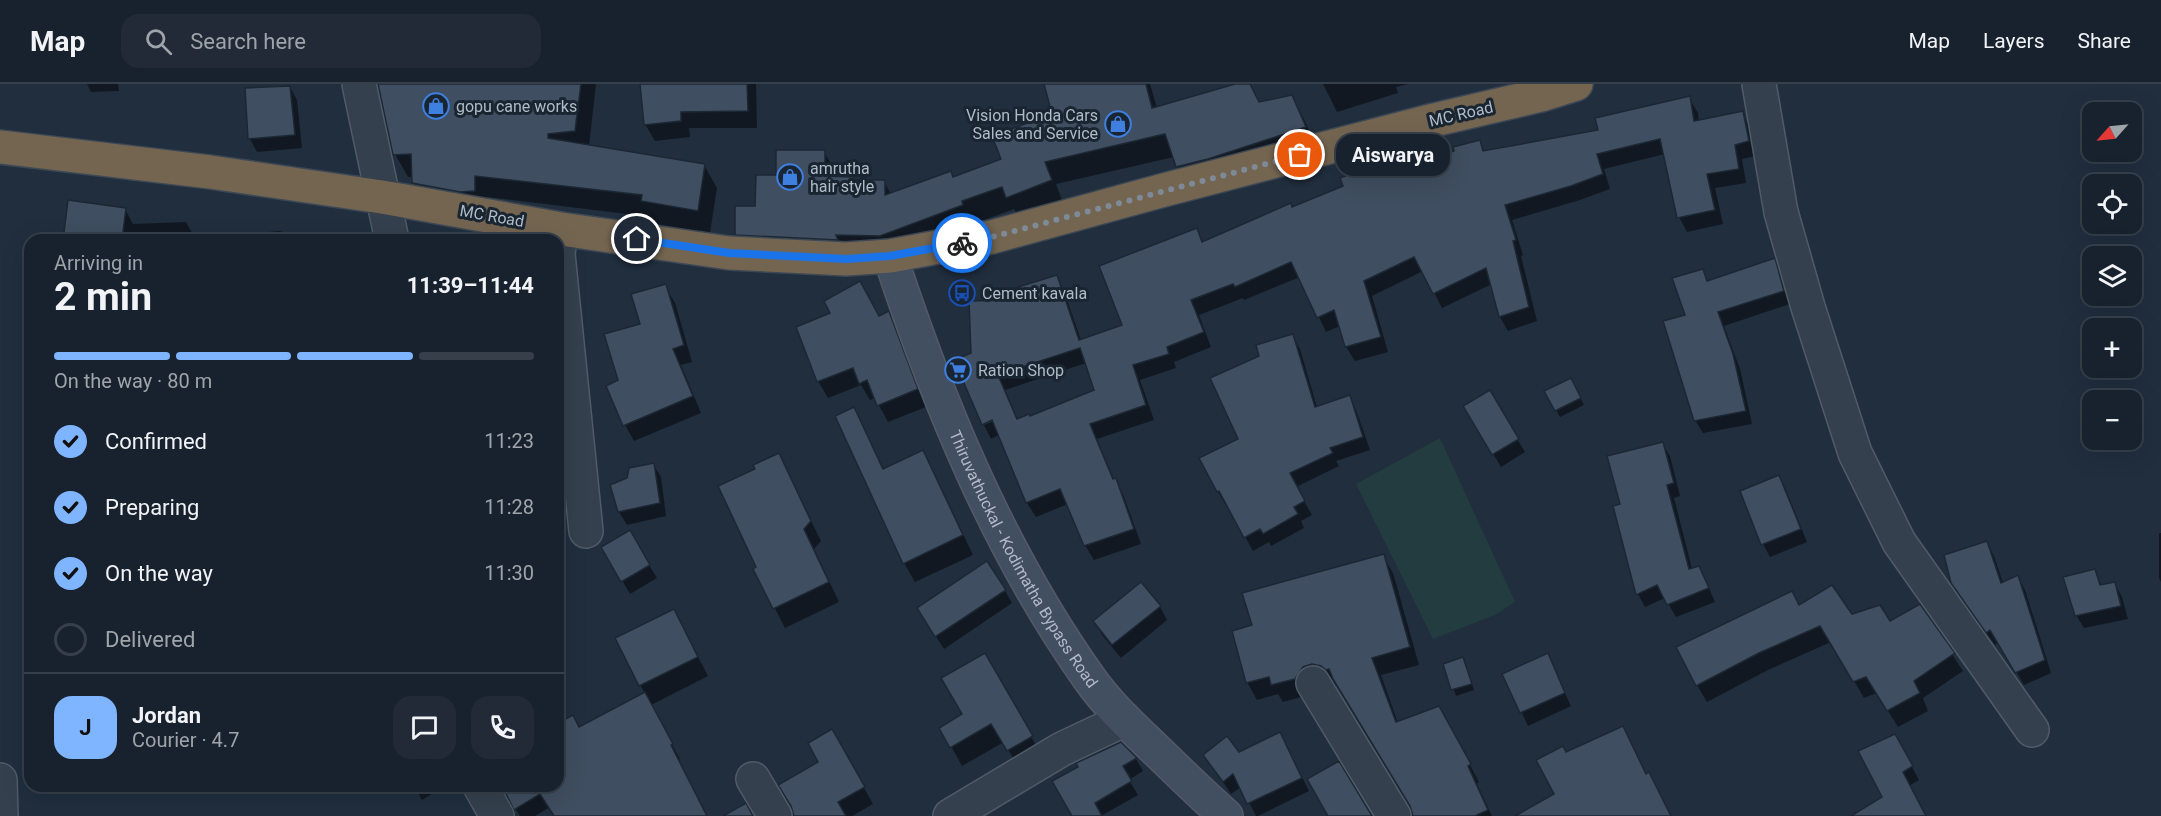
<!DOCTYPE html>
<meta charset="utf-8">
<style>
:root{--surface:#18222e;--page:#212a36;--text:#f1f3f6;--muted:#9fa4aa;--line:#363f4a;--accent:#7fb5ff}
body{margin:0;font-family:Roboto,sans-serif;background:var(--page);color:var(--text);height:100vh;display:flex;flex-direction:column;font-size:22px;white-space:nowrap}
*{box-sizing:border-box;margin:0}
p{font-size:20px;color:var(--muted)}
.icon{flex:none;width:33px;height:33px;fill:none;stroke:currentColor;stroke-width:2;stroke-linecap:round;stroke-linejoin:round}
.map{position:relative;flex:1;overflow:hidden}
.drawer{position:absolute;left:24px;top:150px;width:540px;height:558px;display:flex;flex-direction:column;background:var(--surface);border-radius:18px;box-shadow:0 6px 24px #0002,0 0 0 2px var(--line)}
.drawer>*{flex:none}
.needle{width:39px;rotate:243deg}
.buttons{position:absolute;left:2082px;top:18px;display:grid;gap:12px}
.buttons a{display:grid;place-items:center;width:60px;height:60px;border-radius:12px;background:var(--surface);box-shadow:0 6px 24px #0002,0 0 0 2px var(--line);font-size:30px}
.pin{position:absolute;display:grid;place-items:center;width:51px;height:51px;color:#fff;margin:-26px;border:3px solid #fff;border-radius:50%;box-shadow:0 2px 6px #0007}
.courier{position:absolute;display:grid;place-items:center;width:60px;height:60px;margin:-30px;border:4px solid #1a73e8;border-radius:50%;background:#fff;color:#222;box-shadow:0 2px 8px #0007}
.bubble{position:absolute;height:42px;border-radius:18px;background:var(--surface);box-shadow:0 6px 24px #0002,0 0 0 2px var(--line);font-size:20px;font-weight:700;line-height:42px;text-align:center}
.overview em{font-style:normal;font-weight:700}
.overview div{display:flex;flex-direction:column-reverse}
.overview{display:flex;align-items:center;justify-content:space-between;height:102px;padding:0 30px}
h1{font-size:39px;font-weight:700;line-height:45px}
.bar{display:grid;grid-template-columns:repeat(4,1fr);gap:9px 6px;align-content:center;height:72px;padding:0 30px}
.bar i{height:8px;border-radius:4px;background:var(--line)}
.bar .on{background:var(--accent)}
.bar p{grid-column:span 4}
.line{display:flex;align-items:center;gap:15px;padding:0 30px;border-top:2px solid var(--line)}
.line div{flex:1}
.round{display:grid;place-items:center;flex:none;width:63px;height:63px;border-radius:18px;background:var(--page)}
ol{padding:0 30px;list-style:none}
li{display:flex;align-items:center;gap:18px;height:66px}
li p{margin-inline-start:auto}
li .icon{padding:6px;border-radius:50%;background:var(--accent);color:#111;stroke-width:4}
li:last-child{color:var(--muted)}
li i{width:33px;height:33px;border:3px solid var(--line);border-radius:50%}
header{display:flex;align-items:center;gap:36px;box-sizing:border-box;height:84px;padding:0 30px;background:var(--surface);border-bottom:2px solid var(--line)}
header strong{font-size:28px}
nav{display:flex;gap:33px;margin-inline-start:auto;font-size:21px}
.search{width:420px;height:54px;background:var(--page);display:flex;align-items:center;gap:15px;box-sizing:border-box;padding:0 21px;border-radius:18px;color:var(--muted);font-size:22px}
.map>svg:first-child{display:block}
.green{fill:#223c3f}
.shadow{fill:#0007;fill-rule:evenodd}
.building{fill:#3f4e60;stroke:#1c2734;stroke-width:1.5;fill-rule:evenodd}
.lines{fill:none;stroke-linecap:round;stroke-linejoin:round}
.street-casing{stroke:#505b68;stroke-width:36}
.secondary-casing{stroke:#505b68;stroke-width:36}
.highway-casing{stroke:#3d4855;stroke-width:36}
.street{stroke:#34404d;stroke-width:33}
.secondary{stroke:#424f61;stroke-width:33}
.highway{stroke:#746551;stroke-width:33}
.done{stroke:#7e8a98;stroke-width:6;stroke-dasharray:0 10.8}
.route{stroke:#1a73e8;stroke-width:8}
.labels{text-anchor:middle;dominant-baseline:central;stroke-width:6;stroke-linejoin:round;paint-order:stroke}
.poi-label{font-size:16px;fill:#b0bbc9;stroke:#1a2532;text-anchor:start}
.street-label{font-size:16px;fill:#b0bbc9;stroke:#1a2532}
</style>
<header>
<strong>Map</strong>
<div class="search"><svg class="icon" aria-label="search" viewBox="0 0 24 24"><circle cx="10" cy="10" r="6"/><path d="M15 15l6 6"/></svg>Search here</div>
<nav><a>Map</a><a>Layers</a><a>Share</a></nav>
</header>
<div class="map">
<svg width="2161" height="732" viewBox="0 0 2161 732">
<rect width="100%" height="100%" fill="#202e3e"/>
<path class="green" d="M 1440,354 L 1515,518 L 1495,531 L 1433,555 L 1356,400 Z"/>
<g class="shadow">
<path d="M 87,0 L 118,0 L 119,7 L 91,8 Z"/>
<path d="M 380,0 L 596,0 L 589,62 L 704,81 L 717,104 L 710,149 L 656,140 L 652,133 L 487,113 L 487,130 L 427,122 L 414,99 L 414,93 L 408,93 L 395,70 Z"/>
<path d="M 641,0 L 756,0 L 757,44 L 689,44 L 690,53 L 655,57 L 645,40 Z"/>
<path d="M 1045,0 L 1150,0 L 1157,24 L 1238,0 L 1249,0 L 1260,19 L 1291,13 L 1304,35 L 1317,65 L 1190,105 L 1178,83 L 1174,73 L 1056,100 L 1063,119 L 1020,135 L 1014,125 L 973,140 L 975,144 L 893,173 L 749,172 L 736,150 L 777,93 L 824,68 L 837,90 L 837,94 L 853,94 L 855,98 L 884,98 L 891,110 L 953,94 L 1003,76 L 1054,31 Z"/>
<path d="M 1323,0 L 1408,0 L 1396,3 L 1398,9 L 1337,28 Z"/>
<path d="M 290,3 L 297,16 L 302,64 L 257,68 L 250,55 Z"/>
<path d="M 1689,14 L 1698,29 L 1699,38 L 1742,29 L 1750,44 L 1756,72 L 1742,75 L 1746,99 L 1715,104 L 1723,140 L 1687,148 L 1679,133 L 1665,70 L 1604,85 L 1610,105 L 1580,116 L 1512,136 L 1523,171 L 1521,172 L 1537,237 L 1508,247 L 1500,233 L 1492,200 L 1442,224 L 1423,187 L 1372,212 L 1388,268 L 1355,277 L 1346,263 L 1340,242 L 1326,248 L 1300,193 L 1244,216 L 1243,214 L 1199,231 L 1211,263 L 1174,278 L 1176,284 L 1140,296 L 1154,336 L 1097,355 L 1114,396 L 1123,410 L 1141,460 L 1094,476 L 1085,461 L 1068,420 L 1036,433 L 1027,419 L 999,351 L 991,355 L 984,341 L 999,335 L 972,270 L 1014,218 L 1056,193 L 1064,207 L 1081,256 L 1124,242 L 1196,146 L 1204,159 L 1344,103 L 1371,84 L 1377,94 L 1479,58 L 1485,68 L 1600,47 ZM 1086,279 L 1096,306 L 1029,334 L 1018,336 L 1005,306 Z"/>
<path d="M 125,125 L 133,140 L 186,138 L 196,156 L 65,156 Z"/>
<path d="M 279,147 L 321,156 L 228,156 L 229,152 Z"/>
<path d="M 1774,176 L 1781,189 L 1790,220 L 1724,242 L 1740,285 L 1752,340 L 1703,349 L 1695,336 L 1687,232 L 1702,187 L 1708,198 Z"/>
<path d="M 665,202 L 675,219 L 692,278 L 681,281 L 701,329 L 634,357 L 625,341 L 620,297 L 642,241 Z"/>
<path d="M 888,229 L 898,246 L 926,323 L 888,338 L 875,314 L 870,316 L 861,301 L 828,314 L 818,297 L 833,230 L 879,233 Z"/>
<path d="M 1292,252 L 1300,265 L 1317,323 L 1349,313 L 1356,326 L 1370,366 L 1336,377 L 1339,382 L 1296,403 L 1312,431 L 1301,437 L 1304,444 L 1271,462 L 1269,458 L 1253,467 L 1227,420 L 1225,420 L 1218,408 L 1201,375 L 1240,355 L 1261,272 Z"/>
<path d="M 1574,302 L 1584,321 L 1560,333 L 1546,308 Z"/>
<path d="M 1489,308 L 1525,368 L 1501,383 L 1465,322 Z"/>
<path d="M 853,325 L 884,386 L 933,387 L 973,471 L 915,498 L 904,479 Z"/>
<path d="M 1662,359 L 1670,372 L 1680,412 L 1674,414 L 1692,485 L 1706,497 L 1715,518 L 1676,533 L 1665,514 L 1645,523 L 1638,510 L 1615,423 L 1622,421 Z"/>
<path d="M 778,371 L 821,457 L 814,465 L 839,518 L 785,544 L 755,486 L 758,484 L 757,385 Z"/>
<path d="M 653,380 L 661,393 L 666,432 L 627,441 L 619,428 Z"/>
<path d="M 1779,393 L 1786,406 L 1807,458 L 1770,473 L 1763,460 Z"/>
<path d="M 629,448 L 657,494 L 630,510 L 603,464 Z"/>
<path d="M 2159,449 L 2161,449 L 2161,498 L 2159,494 Z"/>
<path d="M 1987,459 L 1994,472 L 2003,499 L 2018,493 L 2025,506 L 2051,589 L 2024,601 L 1999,558 L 1995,561 L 1960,512 Z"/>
<path d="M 1383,472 L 1393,489 L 1419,581 L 1381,591 L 1398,639 L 1449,642 L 1479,698 L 1477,700 L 1492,732 L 1414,732 L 1412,724 L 1339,603 L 1323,597 L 1305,612 L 1283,618 L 1278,610 L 1257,616 L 1247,598 L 1253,542 Z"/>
<path d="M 2094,487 L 2102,502 L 2114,499 L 2122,513 L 2128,535 L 2084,544 L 2076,531 Z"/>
<path d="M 1141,500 L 1160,523 L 1167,536 L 1121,574 L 1102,551 L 1095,538 Z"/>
<path d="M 1005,507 L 1012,519 L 944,565 L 926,537 Z"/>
<path d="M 1799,522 L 1890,539 L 1920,522 L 1963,587 L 1923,614 L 1928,627 L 1898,643 L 1877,609 L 1864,614 L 1831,558 L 1768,586 L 1707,618 L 1697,601 Z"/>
<path d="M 684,546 L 708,592 L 651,621 L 680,675 L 678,676 L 706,732 L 555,732 L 550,723 L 535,732 L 520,732 L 501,702 L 558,702 L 558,641 L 579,645 L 645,609 L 640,601 Z"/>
<path d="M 985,571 L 1042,672 L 1019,685 L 1004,658 L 962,682 L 941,644 L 964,631 Z"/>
<path d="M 1547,571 L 1571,622 L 1528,642 L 1504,591 Z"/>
<path d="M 1463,575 L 1474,606 L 1456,612 L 1445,581 Z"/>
<path d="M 832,647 L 873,720 L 852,732 L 797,732 Z"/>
<path d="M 1895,652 L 1919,696 L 1909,702 L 1925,732 L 1865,732 L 1884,713 Z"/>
<path d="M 1287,663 L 1309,707 L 1258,732 L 1256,732 L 1241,703 L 1231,710 L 1205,671 L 1238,669 Z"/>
<path d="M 1136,675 L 1143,687 L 1129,696 L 1138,711 L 1101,732 L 1074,732 L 1054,697 Z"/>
<path d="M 414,702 L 445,702 L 422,716 Z"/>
</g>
<g class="building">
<path d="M 378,0 L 581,0 L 575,47 L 548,50 L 548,54 L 705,80 L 698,127 L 641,117 L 642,111 L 475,92 L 475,107 L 460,108 L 412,99 L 411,70 L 393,71 Z"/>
<path d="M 640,0 L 747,0 L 748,27 L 681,28 L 681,37 L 644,41 Z"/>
<path d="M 1044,0 L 1146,0 L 1152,24 L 1235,0 L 1250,0 L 1259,18 L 1292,11 L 1306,43 L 1208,75 L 1176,83 L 1165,50 L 1045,78 L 1052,96 L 1006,114 L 1002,103 L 962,117 L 963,121 L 880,152 L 836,151 L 838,156 L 735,151 L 735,122 L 755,122 L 756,91 L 776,91 L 776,66 L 825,66 L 825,92 L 854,93 L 854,96 L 885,96 L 885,111 L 951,87 L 953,93 L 1001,75 L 992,52 L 1052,30 Z"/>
<path d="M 290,2 L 295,51 L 248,55 L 245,4 Z"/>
<path d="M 1690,12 L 1694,37 L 1743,27 L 1749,57 L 1735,61 L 1739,85 L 1707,90 L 1715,126 L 1677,134 L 1660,55 L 1597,70 L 1603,90 L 1571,102 L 1505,121 L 1516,156 L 1513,157 L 1529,223 L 1499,233 L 1486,184 L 1433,210 L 1414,173 L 1364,197 L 1381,253 L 1345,263 L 1334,226 L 1317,234 L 1291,178 L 1235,203 L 1233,200 L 1191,216 L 1204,248 L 1167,263 L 1169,270 L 1133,281 L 1146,321 L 1090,340 L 1113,395 L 1116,394 L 1134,445 L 1084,462 L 1060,405 L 1026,419 L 992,336 L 982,341 L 954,276 L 971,269 L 969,217 L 1012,216 L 1009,206 L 1057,191 L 1079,256 L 1122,241 L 1099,182 L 1197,144 L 1202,158 L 1291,119 L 1292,123 L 1343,102 L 1340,94 L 1372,82 L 1376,93 L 1454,67 L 1453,63 L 1480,56 L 1483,67 L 1598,46 L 1595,34 ZM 1080,264 L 1094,306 L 1030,332 L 1029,330 L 1017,335 L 998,291 Z"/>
<path d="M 68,116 L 126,124 L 122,156 L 63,156 Z"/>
<path d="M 1775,174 L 1784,207 L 1718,228 L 1733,270 L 1746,327 L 1694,337 L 1663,237 L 1685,231 L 1672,194 L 1703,185 L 1707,197 Z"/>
<path d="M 860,197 L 879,232 L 889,227 L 918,305 L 877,322 L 867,296 L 859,300 L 853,284 L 817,298 L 796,243 L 830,229 L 824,217 Z"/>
<path d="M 666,200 L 684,261 L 673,265 L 693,312 L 623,342 L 606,302 L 618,296 L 604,250 L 640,240 L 631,210 Z"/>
<path d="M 1293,250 L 1315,323 L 1350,311 L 1363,353 L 1330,364 L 1333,369 L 1290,389 L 1305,417 L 1294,423 L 1298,430 L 1263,450 L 1260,445 L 1244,454 L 1219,407 L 1217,408 L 1199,374 L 1238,355 L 1210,294 L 1259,272 L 1256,261 Z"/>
<path d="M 1571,294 L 1581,314 L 1555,327 L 1544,307 Z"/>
<path d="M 1490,306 L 1519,355 L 1492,371 L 1463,322 Z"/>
<path d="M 854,323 L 883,385 L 923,366 L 963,451 L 903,480 L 835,332 Z"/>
<path d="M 1663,358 L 1674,399 L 1667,401 L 1689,485 L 1699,482 L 1709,504 L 1667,521 L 1657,501 L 1636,511 L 1613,422 L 1620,420 L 1607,372 Z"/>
<path d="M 779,369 L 811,437 L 804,445 L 829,498 L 773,525 L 753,485 L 756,483 L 718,402 L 755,385 L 753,381 Z"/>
<path d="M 654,379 L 660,419 L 618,428 L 610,401 L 627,394 L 629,384 Z"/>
<path d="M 1779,391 L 1801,445 L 1761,461 L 1740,407 Z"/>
<path d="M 630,446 L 650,481 L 621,498 L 601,463 Z"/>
<path d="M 1987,457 L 2001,499 L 2018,491 L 2045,576 L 2015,589 L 1990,546 L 1986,549 L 1951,499 L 1944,471 Z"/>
<path d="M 1384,470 L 1410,563 L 1372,574 L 1396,638 L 1439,622 L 1471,680 L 1468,682 L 1488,726 L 1475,732 L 1413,732 L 1410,722 L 1333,595 L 1329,585 L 1326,586 L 1321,582 L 1312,580 L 1303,583 L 1295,595 L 1271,601 L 1269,593 L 1246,599 L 1232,547 L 1252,541 L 1242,509 Z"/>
<path d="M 987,477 L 1006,506 L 935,553 L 917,524 Z"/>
<path d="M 2095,485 L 2100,501 L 2115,498 L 2121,522 L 2075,532 L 2063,493 Z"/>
<path d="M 1141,498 L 1161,522 L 1112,561 L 1093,537 Z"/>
<path d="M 1832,501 L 1852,530 L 1880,521 L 1890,537 L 1920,520 L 1955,569 L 1914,597 L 1920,609 L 1887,627 L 1866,593 L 1853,598 L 1820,542 L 1759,569 L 1696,602 L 1676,563 L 1792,507 L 1799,521 Z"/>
<path d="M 674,525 L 698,573 L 639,602 L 615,554 Z"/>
<path d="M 985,569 L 1033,652 L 1007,667 L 991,640 L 950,664 L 939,644 L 962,630 L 941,594 Z"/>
<path d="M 1548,569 L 1565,609 L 1520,629 L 1502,590 Z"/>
<path d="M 1463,573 L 1472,600 L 1451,606 L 1443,580 Z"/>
<path d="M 645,608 L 673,660 L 671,661 L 707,732 L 554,732 L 540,710 L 514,726 L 502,702 L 558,702 L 558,639 L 573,631 L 579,643 Z"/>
<path d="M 1623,642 L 1646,690 L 1649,688 L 1671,732 L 1515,732 L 1554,710 L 1536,676 L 1563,662 L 1566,668 Z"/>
<path d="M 832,645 L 865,703 L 838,718 L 846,732 L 794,732 L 791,722 L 778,701 L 818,678 L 808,659 Z"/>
<path d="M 1280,648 L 1302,694 L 1247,720 L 1233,690 L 1223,698 L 1203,671 L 1227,652 L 1239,668 Z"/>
<path d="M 1895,650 L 1913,682 L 1903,688 L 1926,732 L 1851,732 L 1882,713 L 1858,667 Z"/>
<path d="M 1121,658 L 1137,674 L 1123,682 L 1132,697 L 1095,719 L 1102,732 L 1072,732 L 1052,697 L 1078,683 L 1076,679 Z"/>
<path d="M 1339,677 L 1372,732 L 1328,732 L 1307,695 Z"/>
<path d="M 746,719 L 753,732 L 723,732 Z"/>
</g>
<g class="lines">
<g class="street-casing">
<g id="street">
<path d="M 359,0 L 392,156"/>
<path d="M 1759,0 L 1781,128 L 1808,223 L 1855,369 L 1899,458 L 2032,646"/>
<path d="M 561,145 L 558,170 L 586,447"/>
<path d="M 1313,599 L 1394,732"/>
<path d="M 753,695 L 775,732"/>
<path d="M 0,696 L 1,732"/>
<path d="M 480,702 L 497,732"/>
<path d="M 950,732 L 1062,665 L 1115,640 L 1123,634"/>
</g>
</g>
<g class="secondary-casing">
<g id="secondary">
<path id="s1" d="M 890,172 C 938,319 999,467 1089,594 C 1107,620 1131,642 1154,664 C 1178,687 1201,710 1226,732"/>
</g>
</g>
<g class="highway-casing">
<path id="highway" d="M 0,63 L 210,88 L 382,113 L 561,145 L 729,169 L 846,175 L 890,172 L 992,153 L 1164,106 L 1434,36 L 1541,11 L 1576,0"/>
</g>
<use href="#street" class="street"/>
<use href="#secondary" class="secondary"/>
<use href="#highway" class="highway"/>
</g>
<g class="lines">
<path class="done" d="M 962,159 L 992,153 L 1300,71"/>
<path class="route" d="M 637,155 L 729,169 L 846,175 L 890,172 L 962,159"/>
</g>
<defs>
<g id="shop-ring" transform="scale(1.35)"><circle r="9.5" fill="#1a2532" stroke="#3f7fe0" stroke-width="1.5"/><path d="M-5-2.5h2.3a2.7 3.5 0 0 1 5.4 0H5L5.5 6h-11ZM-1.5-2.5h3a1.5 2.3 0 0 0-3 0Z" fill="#3f7fe0"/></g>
<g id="bus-ring" transform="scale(1.35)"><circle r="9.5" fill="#1a2532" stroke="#1a4fb4" stroke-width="1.5"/><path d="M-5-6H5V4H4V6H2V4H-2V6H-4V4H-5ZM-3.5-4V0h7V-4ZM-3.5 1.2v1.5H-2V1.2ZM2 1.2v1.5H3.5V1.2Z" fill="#1a4fb4"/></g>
<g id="supermarket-ring" transform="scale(1.35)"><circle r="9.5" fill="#1a2532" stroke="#3f7fe0" stroke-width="1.5"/><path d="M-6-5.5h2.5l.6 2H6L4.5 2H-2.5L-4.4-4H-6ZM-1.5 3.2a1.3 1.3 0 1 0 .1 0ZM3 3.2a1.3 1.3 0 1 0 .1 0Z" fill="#3f7fe0"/></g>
</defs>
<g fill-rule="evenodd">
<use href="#shop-ring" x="436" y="22"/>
<use href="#shop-ring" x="1118" y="40"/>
<use href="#shop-ring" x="790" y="93"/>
<use href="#bus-ring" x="962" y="209"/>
<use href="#supermarket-ring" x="958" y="286"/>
</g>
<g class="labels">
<g class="poi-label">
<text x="456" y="22">gopu cane works</text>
<text x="1098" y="31" text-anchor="end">Vision Honda Cars<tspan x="1098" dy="18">Sales and Service</tspan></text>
<text x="810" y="84">amrutha<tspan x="810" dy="18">hair style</tspan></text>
<text x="982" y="209">Cement kavala</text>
<text x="978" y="286">Ration Shop</text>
</g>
<g class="street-label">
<text transform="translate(1461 30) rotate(-13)">MC Road</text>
<text transform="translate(492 132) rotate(10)">MC Road</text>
<text stroke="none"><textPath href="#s1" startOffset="332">Thiruvathuckal - Kodimatha Bypass Road</textPath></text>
</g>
</g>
</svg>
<div class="buttons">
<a><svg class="needle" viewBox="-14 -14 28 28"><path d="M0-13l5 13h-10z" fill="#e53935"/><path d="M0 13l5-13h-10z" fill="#9fa4aa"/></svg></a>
<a><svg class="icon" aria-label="locate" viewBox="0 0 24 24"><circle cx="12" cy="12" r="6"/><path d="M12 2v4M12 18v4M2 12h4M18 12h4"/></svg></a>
<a><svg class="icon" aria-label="layers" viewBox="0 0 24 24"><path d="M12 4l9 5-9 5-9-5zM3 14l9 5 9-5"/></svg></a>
<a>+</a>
<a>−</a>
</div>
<div class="pin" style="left:1300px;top:71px;background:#ea580c"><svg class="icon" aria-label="bag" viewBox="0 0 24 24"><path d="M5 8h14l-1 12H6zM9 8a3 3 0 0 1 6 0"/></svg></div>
<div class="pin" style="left:637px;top:155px;background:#1f2937"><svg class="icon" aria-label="home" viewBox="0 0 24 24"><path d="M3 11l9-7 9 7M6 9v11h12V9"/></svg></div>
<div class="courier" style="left:962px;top:159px"><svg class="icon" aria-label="bike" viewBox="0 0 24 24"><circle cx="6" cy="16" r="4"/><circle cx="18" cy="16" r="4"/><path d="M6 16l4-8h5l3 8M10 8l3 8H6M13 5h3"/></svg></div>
<div class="bubble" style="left:1336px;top:50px;width:114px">Aiswarya</div>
<section class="drawer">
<div class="overview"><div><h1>2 min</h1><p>Arriving in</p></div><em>11:39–11:44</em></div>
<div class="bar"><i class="on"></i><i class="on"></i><i class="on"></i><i></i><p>On the way · 80 m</p></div>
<ol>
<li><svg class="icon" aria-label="check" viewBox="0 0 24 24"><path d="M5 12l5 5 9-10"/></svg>Confirmed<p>11:23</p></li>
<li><svg class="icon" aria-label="check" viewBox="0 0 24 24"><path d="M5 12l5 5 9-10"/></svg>Preparing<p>11:28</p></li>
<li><svg class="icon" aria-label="check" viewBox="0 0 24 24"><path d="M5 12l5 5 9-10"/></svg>On the way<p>11:30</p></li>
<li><i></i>Delivered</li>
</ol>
<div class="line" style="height:108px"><b class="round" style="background:var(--accent);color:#111">J</b><div><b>Jordan</b><p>Courier · 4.7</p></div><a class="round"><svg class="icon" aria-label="chat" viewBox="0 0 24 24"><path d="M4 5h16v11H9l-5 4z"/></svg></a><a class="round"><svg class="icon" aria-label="phone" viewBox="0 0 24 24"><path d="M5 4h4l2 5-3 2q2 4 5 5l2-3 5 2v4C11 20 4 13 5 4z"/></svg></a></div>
</section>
</div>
